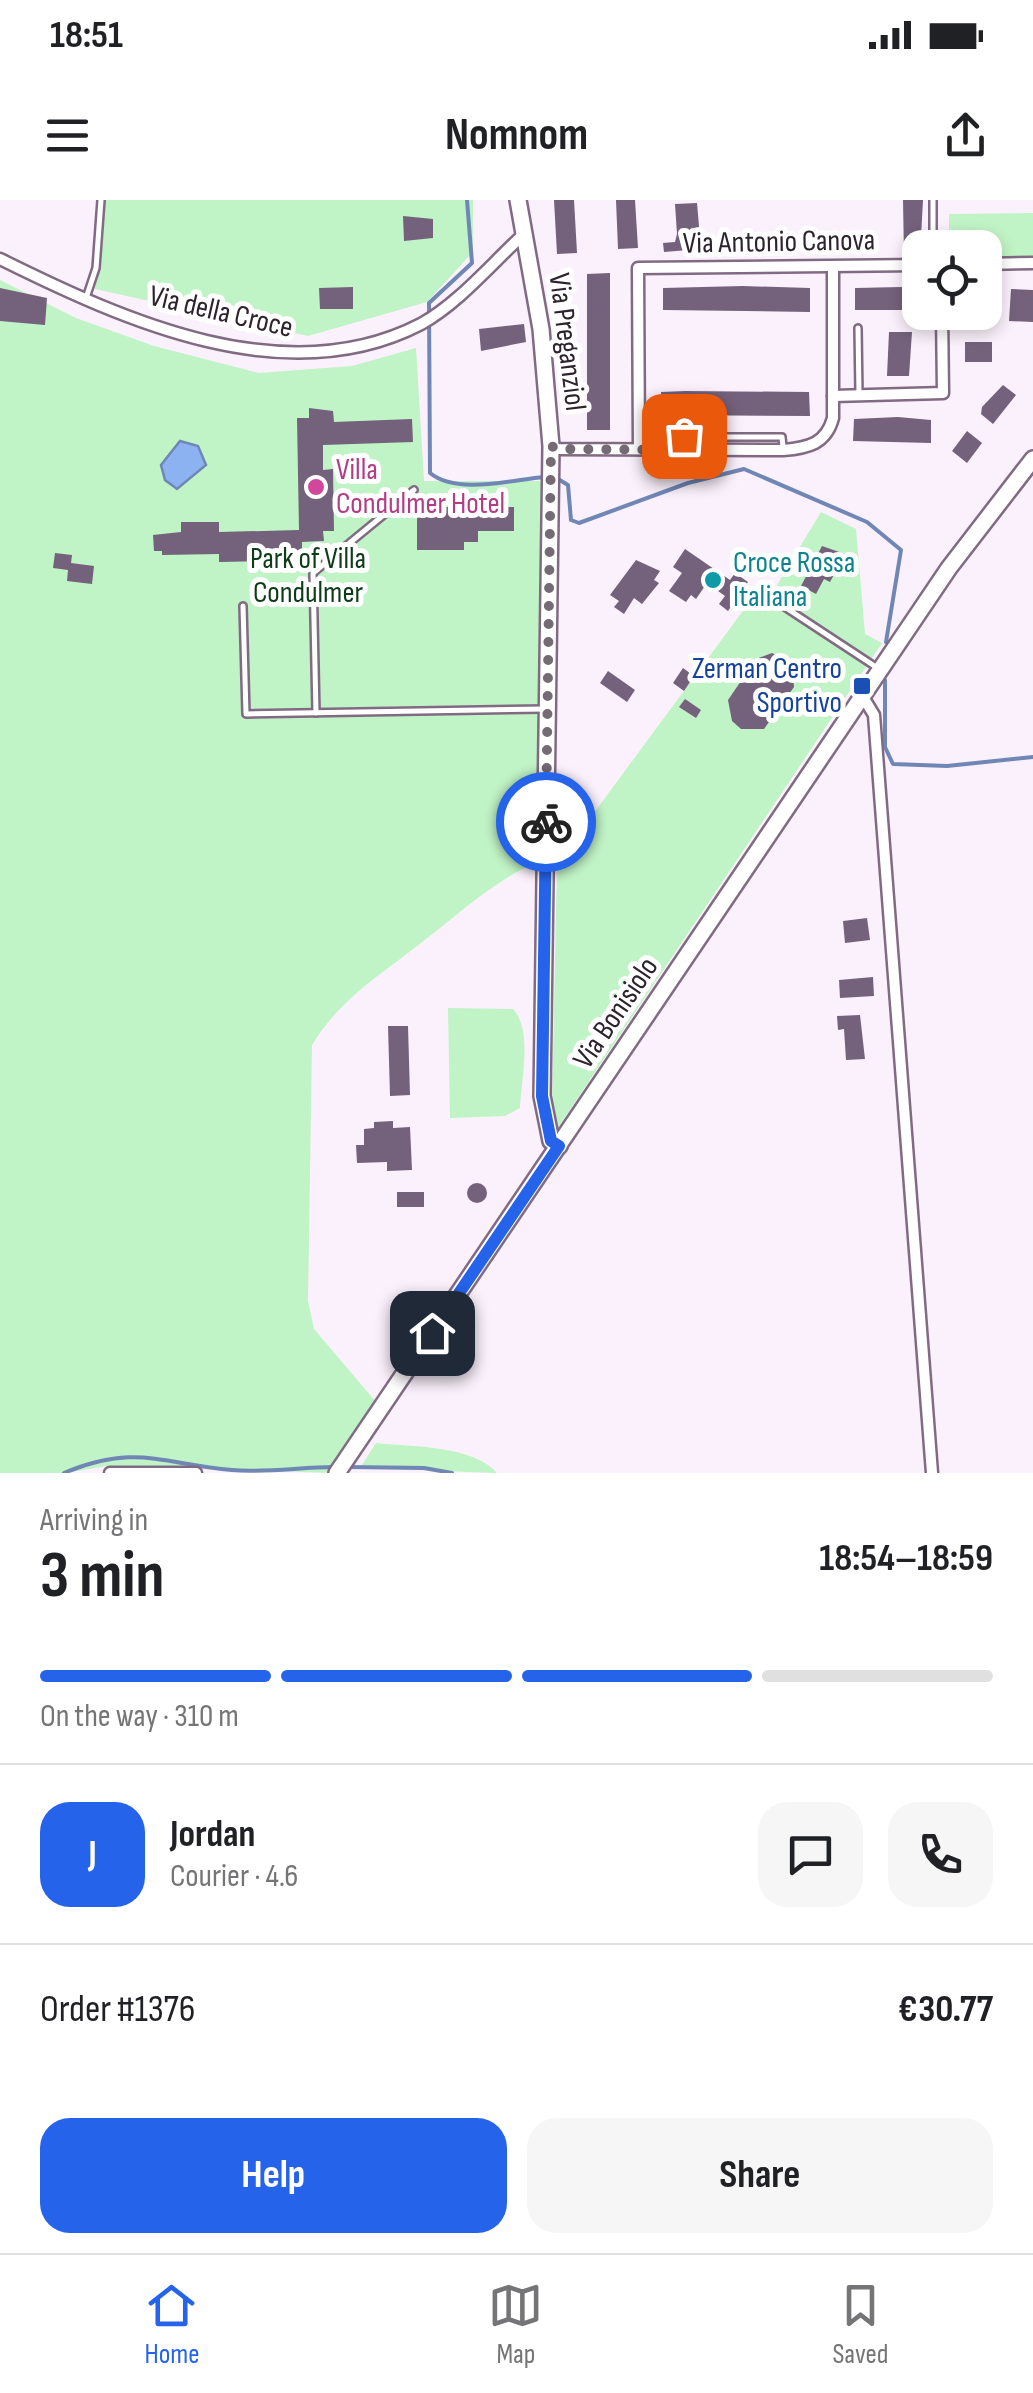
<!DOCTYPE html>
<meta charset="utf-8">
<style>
:root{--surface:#fff;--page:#f6f6f6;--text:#202124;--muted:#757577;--line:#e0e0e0;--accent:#2563eb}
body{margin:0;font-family:"Sofia Sans Condensed",sans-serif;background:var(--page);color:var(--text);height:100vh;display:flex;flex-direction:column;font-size:38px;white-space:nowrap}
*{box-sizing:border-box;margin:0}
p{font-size:32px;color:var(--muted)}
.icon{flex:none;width:55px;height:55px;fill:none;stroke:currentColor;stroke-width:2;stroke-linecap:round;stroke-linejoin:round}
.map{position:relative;height:1273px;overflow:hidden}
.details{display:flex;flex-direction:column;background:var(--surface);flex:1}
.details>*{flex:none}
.tools{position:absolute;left:902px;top:30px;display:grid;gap:20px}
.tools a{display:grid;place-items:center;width:100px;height:100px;border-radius:20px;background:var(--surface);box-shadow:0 5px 15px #0003;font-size:50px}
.pin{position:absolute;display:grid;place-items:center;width:85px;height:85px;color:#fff;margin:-42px;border-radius:20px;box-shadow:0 5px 15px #0006}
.courier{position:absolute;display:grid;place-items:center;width:100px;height:100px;margin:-50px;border:8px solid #2563eb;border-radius:50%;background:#fff;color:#222;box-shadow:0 2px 12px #0007}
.summary em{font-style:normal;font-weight:700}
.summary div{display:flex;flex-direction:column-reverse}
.summary{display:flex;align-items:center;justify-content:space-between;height:170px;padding:0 40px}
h1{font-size:65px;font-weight:700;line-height:75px}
.bar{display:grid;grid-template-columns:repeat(4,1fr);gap:15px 10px;align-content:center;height:120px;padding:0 40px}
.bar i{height:12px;border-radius:8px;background:var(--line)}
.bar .current{background:var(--accent)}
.bar p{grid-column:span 4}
.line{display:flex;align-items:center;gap:25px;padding:0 40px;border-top:2px solid var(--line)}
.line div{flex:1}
.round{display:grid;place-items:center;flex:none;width:105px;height:105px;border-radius:30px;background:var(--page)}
.action{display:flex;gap:20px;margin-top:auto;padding:20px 40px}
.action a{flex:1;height:115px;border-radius:30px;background:var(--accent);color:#fff;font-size:40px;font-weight:700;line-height:115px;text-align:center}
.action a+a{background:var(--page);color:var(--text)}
.status{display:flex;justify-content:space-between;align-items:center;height:70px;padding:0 50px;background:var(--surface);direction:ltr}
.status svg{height:28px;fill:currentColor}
header{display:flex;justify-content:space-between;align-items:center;height:130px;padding:0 40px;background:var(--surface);font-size:45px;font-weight:700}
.dock{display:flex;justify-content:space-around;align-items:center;height:140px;border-top:2px solid var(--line);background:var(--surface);font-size:28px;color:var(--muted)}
.dock a{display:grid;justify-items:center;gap:5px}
.dock .current{color:var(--accent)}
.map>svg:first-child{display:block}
.green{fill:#c0f3c5}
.water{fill:#8db2f1;stroke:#7087b6;stroke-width:2.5}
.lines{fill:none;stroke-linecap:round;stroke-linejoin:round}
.stream{stroke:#7087b6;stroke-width:4}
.building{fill:#74617b}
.lane-casing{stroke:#816b83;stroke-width:10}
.street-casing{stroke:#816b83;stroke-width:15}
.secondary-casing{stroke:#816b83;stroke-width:20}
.lane{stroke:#fff;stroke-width:5}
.street{stroke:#fff;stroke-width:10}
.secondary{stroke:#fff;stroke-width:15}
.done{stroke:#746b75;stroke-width:10;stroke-dasharray:0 18}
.route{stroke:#2563eb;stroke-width:12}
.hotel-dot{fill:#d1479c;stroke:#fff;stroke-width:4}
.culture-dot{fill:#0f9aa8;stroke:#fff;stroke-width:4}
.transit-dot{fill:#1a4fb4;stroke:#fff;stroke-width:4}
.labels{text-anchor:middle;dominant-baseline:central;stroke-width:10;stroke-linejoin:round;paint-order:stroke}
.street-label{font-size:30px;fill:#2c232d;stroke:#fff}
.hotel-label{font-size:30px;fill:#b23c85;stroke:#fff;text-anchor:start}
.park-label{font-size:30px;fill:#0e3b18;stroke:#fff}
.culture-label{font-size:30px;fill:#0d838f;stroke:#fff;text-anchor:start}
.transit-label{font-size:30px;fill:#164399;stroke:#fff;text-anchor:end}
</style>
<div class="status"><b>18:51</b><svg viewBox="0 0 49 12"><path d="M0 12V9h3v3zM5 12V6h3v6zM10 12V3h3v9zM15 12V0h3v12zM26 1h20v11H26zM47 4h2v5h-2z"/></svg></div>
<header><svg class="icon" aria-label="menu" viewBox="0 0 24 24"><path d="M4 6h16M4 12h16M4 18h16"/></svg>Nomnom<svg class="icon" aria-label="share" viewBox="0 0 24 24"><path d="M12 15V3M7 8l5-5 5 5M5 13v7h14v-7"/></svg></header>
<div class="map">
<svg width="1033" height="1273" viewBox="0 0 1033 1273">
<rect width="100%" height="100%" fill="#fbf1fc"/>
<g class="green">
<path d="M 102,0 L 473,0 L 473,52 L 427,102 L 308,136 L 95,89 Z"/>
<path d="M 1033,13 L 1033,58 L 985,59 L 985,48 L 949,48 L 949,14 Z"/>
<path d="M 0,80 L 76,118 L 154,146 L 259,173 L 352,166 L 416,148 L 424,281 L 543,281 L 535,663 C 494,681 461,712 426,739 C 384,773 341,797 312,845 L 308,1101 L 314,1129 L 377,1203 L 332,1273 L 107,1266 L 65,1273 L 0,1273 Z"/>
<path d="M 821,312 L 856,329 L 865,434 L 882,443 L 557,929 L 552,910 L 557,663 L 762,385 L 774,390 Z"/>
<path d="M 448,808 L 513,809 C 533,830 521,881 520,908 L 505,916 L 450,918 Z"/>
<path d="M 376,1243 C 411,1247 473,1245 497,1273 L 360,1268 Z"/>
</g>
<path class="water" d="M 180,241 L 198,246 L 206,265 L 177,289 L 165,280 L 161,265 Z"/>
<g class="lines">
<g class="stream">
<path d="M 467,0 L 472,63 L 429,103 L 430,273 C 457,295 511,280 544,277"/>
<path d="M 553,276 L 568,285 L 571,320 L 579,323 L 688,283 L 744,269 L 867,322 L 901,350 L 886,442"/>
<path d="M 885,480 L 885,547 L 893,564 L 947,566 L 1033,557"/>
<path d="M 349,1267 L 424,1268 L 452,1273"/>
<path d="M 64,1273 C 136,1243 162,1264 232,1270 C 266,1273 301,1267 334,1267"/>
</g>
</g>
<g class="building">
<path d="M 554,0 L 574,0 L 577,53 L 557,54 Z"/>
<path d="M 616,0 L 635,0 L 638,48 L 618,49 Z"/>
<path d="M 903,0 L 923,0 L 920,56 L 904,56 Z"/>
<path d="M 697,3 L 701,49 L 664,52 L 663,43 L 675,42 L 677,34 L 675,4 Z"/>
<path d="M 403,16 L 433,19 L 433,38 L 404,41 Z"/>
<path d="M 610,73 L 610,230 L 587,230 L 587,74 Z"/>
<path d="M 743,86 L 810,88 L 810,112 L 663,110 L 663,88 Z"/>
<path d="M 353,87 L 353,109 L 320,109 L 319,88 Z"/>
<path d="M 901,87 L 911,89 L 911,110 L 855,110 L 855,88 Z"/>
<path d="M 0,88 L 47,98 L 45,125 L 0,121 Z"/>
<path d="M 1011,89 L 1033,90 L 1033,122 L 1009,121 Z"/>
<rect x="965" y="112" width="24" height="11"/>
<path d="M 524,124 L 526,142 L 481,151 L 479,129 Z"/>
<path d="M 889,132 L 912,132 L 909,176 L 887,176 Z"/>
<rect x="965" y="142" width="27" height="20"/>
<path d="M 1003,185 L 1016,195 L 993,224 L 981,214 L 982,207 Z"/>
<path d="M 685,191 L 809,192 L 810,216 L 662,215 L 661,192 Z"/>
<path d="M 309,208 L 333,211 L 334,222 L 412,219 L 413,242 L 323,245 L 323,270 L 333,269 L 334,331 L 323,331 L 324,341 L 302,342 L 302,353 L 263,354 L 263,361 L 219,362 L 219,354 L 162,355 L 162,351 L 154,351 L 153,335 L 181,332 L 181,322 L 219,322 L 219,332 L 299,330 L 297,218 L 309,218 Z"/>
<path d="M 898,217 L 931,220 L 931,243 L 853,241 L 854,219 Z"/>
<path d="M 967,231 L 982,243 L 967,263 L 952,251 Z"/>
<path d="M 417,307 L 514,307 L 514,331 L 478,331 L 478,342 L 464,342 L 464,350 L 417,350 Z"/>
<path d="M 822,346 L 845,354 L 830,382 L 824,379 L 816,394 L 801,386 Z"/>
<path d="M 685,349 L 730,380 L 735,373 L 748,382 L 728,411 L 719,404 L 725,396 L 707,383 L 696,399 L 691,395 L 686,402 L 669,391 L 682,373 L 673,367 Z"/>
<path d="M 55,353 L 72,355 L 71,363 L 94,366 L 92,384 L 67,381 L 68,370 L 53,368 Z"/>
<path d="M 636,360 L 660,371 L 654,380 L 659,383 L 642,404 L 634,398 L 624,414 L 614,407 L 619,401 L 610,395 Z"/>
<path d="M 772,453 L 792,463 L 794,487 L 764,529 L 741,529 L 732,521 L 728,500 L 756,459 Z"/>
<path d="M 683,468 L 694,476 L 684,491 L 673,483 Z"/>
<path d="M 608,471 L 635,490 L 627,502 L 600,483 Z"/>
<path d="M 685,499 L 701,510 L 696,518 L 679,507 Z"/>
<path d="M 867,718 L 870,740 L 845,743 L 843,721 Z"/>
<path d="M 873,777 L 874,796 L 840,798 L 839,780 Z"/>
<path d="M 860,815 L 865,859 L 846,860 L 844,829 L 838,830 L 837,816 Z"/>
<path d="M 388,826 L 408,826 L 410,895 L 390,896 Z"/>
<path d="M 393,921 L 393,928 L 410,927 L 412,970 L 387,971 L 387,962 L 357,963 L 356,945 L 364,945 L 364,929 L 374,928 L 374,922 Z"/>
<circle cx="477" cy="993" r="10"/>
<rect x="397" y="992" width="27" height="15"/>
</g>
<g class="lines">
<g class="lane-casing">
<g id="lane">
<path d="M 933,48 L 933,0"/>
<path d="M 86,98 L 96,68 L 101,0"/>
<path d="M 858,128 L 859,195"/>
<path d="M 683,247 L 684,237 L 782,237 L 783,247"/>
<path d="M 774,400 L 876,467"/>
<path d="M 243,406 L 246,514 L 545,509"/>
<path d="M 316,513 L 313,373 L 414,290"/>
</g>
</g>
<g class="street-casing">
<g id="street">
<path d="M 0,59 C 125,121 286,194 421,124 C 459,103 492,63 524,34"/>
<path d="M 985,64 L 1033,63"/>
<path d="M 833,196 L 943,193 L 942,112"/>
<path d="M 551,246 L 558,249 L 783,250 C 808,248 826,244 833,218 L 833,67"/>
<path d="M 639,249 L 638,68 L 920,65"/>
<path d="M 863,497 L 874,515 L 932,1273"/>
<path d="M 110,1273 L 196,1273"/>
</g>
</g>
<g class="secondary-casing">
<g id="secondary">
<path d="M 518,0 L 541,129 L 551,246 L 542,896 L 551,941 L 559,946"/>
<path d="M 337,1273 L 949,368 L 1033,259"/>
</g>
</g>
<use href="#lane" class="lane"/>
<use href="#street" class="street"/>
<use href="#secondary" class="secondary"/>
</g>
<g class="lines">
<path class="done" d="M 546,622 L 551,246 L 558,249 L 683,250 L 684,236"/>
<path class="route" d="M 432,1133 L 559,946 L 551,941 L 542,896 L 546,622"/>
</g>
<circle class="hotel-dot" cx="316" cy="287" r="10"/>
<circle class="culture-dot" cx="713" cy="380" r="10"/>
<rect class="transit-dot" x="852" y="476" width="20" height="20" rx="5"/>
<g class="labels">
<g class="street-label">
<text transform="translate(779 42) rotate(-1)">Via Antonio Canova</text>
<text transform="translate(221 112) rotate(13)">Via della Croce</text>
<text transform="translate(567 142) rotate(83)">Via Preganziol</text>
<text transform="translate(616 813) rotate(-56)">Via Bonisiolo</text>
</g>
<g class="hotel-label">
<text x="336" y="270">Villa<tspan x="336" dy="34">Condulmer Hotel</tspan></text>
</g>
<g class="park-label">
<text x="308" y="359">Park of Villa<tspan x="308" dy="34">Condulmer</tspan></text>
</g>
<g class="culture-label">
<text x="733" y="363">Croce Rossa<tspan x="733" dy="34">Italiana</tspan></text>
</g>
<g class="transit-label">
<text x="842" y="469">Zerman Centro<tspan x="842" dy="34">Sportivo</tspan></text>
</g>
</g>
</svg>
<div class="tools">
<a><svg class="icon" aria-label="locate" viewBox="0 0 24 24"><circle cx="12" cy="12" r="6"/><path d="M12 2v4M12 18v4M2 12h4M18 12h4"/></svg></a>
</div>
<div class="pin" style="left:684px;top:236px;background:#ea580c"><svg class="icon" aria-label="bag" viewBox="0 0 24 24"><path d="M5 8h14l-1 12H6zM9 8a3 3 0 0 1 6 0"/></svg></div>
<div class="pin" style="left:432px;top:1133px;background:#1f2937"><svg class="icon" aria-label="home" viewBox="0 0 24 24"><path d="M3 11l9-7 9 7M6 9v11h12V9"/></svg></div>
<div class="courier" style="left:546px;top:622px"><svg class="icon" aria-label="bike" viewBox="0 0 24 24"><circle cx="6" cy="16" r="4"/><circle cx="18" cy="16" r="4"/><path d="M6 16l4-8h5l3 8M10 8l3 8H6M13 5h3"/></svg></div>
</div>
<section class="details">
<div class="summary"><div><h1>3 min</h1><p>Arriving in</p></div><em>18:54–18:59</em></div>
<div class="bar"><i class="current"></i><i class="current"></i><i class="current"></i><i></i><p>On the way · 310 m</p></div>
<div class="line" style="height:180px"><b class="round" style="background:var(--accent);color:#fff">J</b><div><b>Jordan</b><p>Courier · 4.6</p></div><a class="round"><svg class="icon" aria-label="chat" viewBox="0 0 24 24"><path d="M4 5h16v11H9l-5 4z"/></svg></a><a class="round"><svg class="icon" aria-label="phone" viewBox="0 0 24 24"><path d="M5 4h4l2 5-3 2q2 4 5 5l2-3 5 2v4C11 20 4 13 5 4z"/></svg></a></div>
<div class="line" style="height:130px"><div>Order #1376</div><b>€30.77</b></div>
<div class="action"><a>Help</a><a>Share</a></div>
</section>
<nav class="dock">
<a class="current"><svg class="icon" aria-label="home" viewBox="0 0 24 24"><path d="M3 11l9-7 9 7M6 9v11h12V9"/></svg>Home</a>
<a><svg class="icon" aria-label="map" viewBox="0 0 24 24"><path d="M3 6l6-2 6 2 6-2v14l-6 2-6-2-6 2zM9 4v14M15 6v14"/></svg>Map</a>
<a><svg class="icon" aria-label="saved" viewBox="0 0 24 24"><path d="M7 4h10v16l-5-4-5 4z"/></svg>Saved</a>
</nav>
